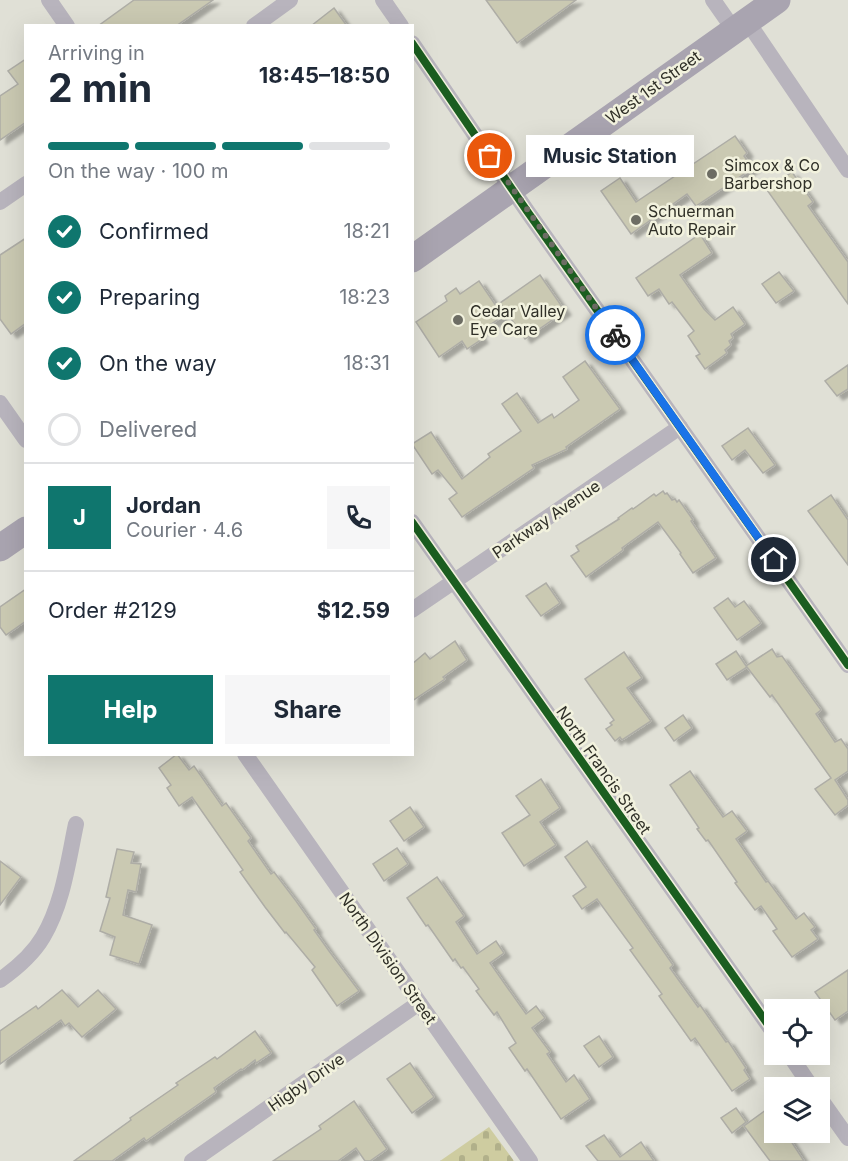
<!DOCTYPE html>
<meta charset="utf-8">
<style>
:root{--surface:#fff;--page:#f6f6f7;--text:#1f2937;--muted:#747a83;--line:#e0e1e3;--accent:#0f766e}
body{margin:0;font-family:Inter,sans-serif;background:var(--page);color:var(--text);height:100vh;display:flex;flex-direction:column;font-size:22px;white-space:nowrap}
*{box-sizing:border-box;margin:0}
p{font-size:20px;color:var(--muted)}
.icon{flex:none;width:33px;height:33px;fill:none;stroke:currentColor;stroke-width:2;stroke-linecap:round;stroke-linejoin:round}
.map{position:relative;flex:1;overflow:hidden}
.sheet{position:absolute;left:24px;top:24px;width:390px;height:732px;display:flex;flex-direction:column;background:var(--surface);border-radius:0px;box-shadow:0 6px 24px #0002}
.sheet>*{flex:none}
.controls{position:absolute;left:764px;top:999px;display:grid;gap:12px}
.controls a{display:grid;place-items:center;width:66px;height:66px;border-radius:0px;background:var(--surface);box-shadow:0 6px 24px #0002;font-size:30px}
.pin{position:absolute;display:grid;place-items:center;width:51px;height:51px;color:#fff;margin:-26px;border:3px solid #fff;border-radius:50%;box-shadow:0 2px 6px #0007}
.courier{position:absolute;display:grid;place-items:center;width:60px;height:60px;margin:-30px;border:4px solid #1a73e8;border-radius:50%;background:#fff;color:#222;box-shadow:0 2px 8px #0007}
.bubble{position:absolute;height:42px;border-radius:0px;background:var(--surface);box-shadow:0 6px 24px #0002;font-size:20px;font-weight:700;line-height:42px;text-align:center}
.overview em{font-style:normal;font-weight:700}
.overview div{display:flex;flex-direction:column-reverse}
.overview{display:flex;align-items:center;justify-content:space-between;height:102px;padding:0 24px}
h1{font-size:39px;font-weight:700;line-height:45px}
.bar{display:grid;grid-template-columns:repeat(4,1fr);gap:9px 6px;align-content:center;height:72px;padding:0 24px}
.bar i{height:8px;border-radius:4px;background:var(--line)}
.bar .selected{background:var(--accent)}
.bar p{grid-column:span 4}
.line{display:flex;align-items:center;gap:15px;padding:0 24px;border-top:2px solid var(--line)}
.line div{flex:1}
.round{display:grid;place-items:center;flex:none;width:63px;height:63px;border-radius:0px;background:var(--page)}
ol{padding:0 24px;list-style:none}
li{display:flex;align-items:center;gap:18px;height:66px}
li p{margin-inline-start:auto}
li .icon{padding:6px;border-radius:50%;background:var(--accent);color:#fff;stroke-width:4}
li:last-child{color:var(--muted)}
li i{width:33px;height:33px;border:3px solid var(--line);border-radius:50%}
.cta{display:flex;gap:12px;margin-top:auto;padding:12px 24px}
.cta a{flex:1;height:69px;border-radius:0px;background:var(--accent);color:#fff;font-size:24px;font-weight:700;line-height:69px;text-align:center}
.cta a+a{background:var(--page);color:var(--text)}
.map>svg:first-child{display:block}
.cemetery{fill:url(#cemetery-stones)}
.building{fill:#cac9b2;stroke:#aeada6;stroke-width:1.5;filter:url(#shadow)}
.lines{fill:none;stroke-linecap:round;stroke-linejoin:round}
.street{stroke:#b8b4bd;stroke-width:16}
.primary{stroke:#a9a4b0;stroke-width:27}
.cycleway-casing{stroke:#f2f2de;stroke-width:11}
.cycleway{stroke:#1b5e20;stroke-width:8}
.done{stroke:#6d6d64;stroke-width:6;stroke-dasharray:0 10.8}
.route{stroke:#1a73e8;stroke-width:8}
.poi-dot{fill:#6d6d64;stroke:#f2f2de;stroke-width:2}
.labels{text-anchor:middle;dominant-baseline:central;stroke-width:5;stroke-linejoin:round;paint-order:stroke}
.street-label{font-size:16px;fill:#2f2f27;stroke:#f2f2de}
.poi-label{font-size:16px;fill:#2f2f27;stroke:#f2f2de;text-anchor:start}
</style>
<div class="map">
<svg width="848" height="1161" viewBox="0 0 848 1161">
<defs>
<pattern id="cemetery-stones" width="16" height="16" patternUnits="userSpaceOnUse" patternTransform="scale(1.5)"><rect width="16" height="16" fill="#cecca0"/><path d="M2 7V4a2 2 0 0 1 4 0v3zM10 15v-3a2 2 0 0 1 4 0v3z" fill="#b1b08a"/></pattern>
<filter id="shadow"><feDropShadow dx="6" dy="4" stdDeviation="1.5" flood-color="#0004"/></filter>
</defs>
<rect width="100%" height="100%" fill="#e0e0d6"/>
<path class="cemetery" d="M 489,1127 L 514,1161 L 440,1161 Z"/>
<g class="building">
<path d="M 134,0 L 213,0 L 176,26 L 98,26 Z"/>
<path d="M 486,0 L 576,0 L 517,43 Z"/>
<path d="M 334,8 L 347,26 L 311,26 Z"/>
<path d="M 26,59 L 26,122 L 0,140 L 0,96 L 18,84 L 8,71 Z"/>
<path d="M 735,136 L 747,153 L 744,156 L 753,168 L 696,206 L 687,194 L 631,234 L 601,191 L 620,178 L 636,202 Z"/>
<path d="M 792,172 L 813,202 L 808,206 L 848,262 L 848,304 L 767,190 Z"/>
<path d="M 700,234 L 712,253 L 680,275 L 704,309 L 715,320 L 733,307 L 745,324 L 731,334 L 733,338 L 729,341 L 731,345 L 725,350 L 727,353 L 705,369 L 696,356 L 700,354 L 688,336 L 694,331 L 672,302 L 669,304 L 659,289 L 648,296 L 636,278 Z"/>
<path d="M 26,238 L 26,323 L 11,334 L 0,319 L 0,255 Z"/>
<path d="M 779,272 L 794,291 L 776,303 L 762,284 Z"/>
<path d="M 540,275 L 565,311 L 525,339 L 500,303 Z"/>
<path d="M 479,281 L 503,316 L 478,333 L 482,339 L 467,349 L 462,341 L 439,357 L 416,322 L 447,301 L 445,296 L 456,288 L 460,294 Z"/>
<path d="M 585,361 L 620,409 L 566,447 L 567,449 L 532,465 L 534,468 L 462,517 L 449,499 L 457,493 L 438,470 L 432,474 L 412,444 L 431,432 L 462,479 L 490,457 L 488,454 L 521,431 L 502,404 L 517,393 L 538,423 L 552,414 L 554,418 L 579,400 L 563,377 Z"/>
<path d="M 848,365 L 848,389 L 837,396 L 825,381 Z"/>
<path d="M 748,428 L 775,465 L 763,473 L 745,450 L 732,460 L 722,446 Z"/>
<path d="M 663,491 L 665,494 L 667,493 L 672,500 L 675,499 L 677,502 L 679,500 L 693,520 L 691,521 L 716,558 L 693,573 L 680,554 L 681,553 L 658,522 L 622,548 L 623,550 L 586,577 L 571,556 L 579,551 L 576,546 L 619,519 L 618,518 L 632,508 L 633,509 L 654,494 L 656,496 Z"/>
<path d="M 831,495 L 848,520 L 848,565 L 808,511 Z"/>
<path d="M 546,583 L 560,603 L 541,616 L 526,596 Z"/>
<path d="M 26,589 L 26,621 L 6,635 L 0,627 L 0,607 Z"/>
<path d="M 728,598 L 735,607 L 744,601 L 761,623 L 737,640 L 714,608 Z"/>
<path d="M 455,641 L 467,660 L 443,677 L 445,679 L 412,701 L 412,664 L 425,653 L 430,659 Z"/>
<path d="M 772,649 L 777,657 L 782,656 L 821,710 L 816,714 L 835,742 L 841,739 L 848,749 L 848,771 L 835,780 L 848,800 L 848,805 L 835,815 L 815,789 L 831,778 L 772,695 L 770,697 L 747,667 L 727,680 L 716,664 L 736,651 L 746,666 Z"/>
<path d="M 624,652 L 642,678 L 627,688 L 651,721 L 622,740 L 620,737 L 615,741 L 606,729 L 612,725 L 610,723 L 614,720 L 585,679 Z"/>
<path d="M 683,715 L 692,728 L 674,741 L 665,728 Z"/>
<path d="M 177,754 L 189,770 L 194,766 L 222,806 L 226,803 L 251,838 L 248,841 L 271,874 L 274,872 L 296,901 L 316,929 L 314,930 L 329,951 L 359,991 L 337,1006 L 312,970 L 315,967 L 286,932 L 285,933 L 265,907 L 240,872 L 243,870 L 192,797 L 179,806 L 167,788 L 171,785 L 159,768 Z"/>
<path d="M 690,771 L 723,817 L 732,811 L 747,831 L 736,839 L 766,882 L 768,881 L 796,919 L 804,913 L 815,927 L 811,930 L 818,939 L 792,957 L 773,931 L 777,929 L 761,906 L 755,910 L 735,883 L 737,882 L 708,840 L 706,841 L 697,829 L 699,828 L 670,785 Z"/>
<path d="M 541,779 L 560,808 L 540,822 L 556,845 L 524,866 L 502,833 L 530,815 L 516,796 Z"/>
<path d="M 410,807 L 424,827 L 404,841 L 390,821 Z"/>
<path d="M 587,841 L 673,965 L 670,968 L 698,1007 L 700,1005 L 726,1042 L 728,1041 L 746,1068 L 744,1070 L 750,1079 L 732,1091 L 695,1038 L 691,1041 L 659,996 L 662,994 L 630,950 L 633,948 L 597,899 L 582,909 L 573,896 L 586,887 L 565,857 Z"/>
<path d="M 397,848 L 408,864 L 384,881 L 373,864 Z"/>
<path d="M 117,849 L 134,852 L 131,863 L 141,864 L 136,892 L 128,890 L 123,915 L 152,925 L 139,964 L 110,955 L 115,937 L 100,931 L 110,898 L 106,897 Z"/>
<path d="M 0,861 L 21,877 L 0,905 Z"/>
<path d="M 437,877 L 464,916 L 456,922 L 477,954 L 496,941 L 504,953 L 490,963 L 526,1014 L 536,1006 L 545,1018 L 532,1028 L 550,1052 L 547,1054 L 566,1082 L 574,1075 L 590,1099 L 561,1119 L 527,1069 L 525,1071 L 509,1048 L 516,1043 L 497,1012 L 494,1015 L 476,991 L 479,989 L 463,967 L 461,968 L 455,959 L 453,961 L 428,925 L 426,926 L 407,898 Z"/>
<path d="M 848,970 L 848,1011 L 835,1020 L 815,992 Z"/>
<path d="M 62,990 L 78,1007 L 98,990 L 116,1009 L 82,1037 L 69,1023 L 65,1026 L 61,1020 L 0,1064 L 0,1031 L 36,1006 L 38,1009 Z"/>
<path d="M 255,1031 L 271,1053 L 256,1063 L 255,1060 L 242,1070 L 241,1069 L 214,1088 L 216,1092 L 146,1141 L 144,1138 L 112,1161 L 74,1161 L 131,1120 L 130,1118 L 178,1085 L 176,1083 L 215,1057 L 217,1059 Z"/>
<path d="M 599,1036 L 613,1057 L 599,1067 L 584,1046 Z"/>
<path d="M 410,1063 L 434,1097 L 412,1113 L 387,1079 Z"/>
<path d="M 354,1101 L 387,1149 L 370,1161 L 365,1161 L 356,1148 L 338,1161 L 273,1161 L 321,1129 L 319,1126 Z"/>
<path d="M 774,1104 L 774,1132 L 785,1132 L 804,1161 L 770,1161 L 744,1126 Z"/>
<path d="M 736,1108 L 746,1122 L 732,1133 L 721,1118 Z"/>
<path d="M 604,1135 L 620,1157 L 641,1142 L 654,1161 L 598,1161 L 586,1146 Z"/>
</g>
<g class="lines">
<g class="street">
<path d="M 49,0 L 67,26"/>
<path d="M 383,0 L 401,26"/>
<path d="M 713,0 L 734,30"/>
<path d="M 747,21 L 848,170"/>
<path d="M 254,26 L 290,0"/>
<path d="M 412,43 L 527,211 L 848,665"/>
<path d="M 0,202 L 26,184"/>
<path d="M 0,403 L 26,440"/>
<path d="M 412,522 L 774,1033"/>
<path d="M 412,610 L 680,427"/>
<path d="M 245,754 L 530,1161"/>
<path d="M 0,980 C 17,968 33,954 43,937 C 63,903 68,862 76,824"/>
<path d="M 789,1054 L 812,1088"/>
<path d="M 819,1097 L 848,1138"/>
<path d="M 192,1161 L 419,1003"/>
</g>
<g class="primary">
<path d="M 412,259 L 777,0"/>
<path d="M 0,548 L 26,530"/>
</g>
<g class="cycleway-casing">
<g id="cycleway">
<path d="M 412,43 L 527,211 L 848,665"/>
<path d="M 412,522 L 774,1033"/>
</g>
</g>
<use href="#cycleway" class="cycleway"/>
</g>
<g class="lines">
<path class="done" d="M 490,156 L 615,335"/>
<path class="route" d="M 615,335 L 774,560"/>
</g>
<g class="poi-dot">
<circle cx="712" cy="174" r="6"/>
<circle cx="636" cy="220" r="6"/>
<circle cx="458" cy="320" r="6"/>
</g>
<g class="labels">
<g class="street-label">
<text transform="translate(653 87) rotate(-36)">West 1st Street</text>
<text transform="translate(546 519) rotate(-34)">Parkway Avenue</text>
<text transform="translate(604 770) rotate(55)">North Francis Street</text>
<text transform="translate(388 958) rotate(55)">North Division Street</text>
<text transform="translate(306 1082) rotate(-35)">Higby Drive</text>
</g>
<g class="poi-label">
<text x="724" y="165">Simcox &amp; Co<tspan x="724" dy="18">Barbershop</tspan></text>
<text x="648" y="211">Schuerman<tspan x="648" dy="18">Auto Repair</tspan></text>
<text x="470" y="311">Cedar Valley<tspan x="470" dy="18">Eye Care</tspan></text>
</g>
</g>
</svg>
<div class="controls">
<a><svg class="icon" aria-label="locate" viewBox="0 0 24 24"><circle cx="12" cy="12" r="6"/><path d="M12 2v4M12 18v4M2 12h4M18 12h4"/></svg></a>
<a><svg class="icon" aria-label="layers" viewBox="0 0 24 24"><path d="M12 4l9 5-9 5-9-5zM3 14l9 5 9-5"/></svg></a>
</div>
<div class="pin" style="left:490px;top:156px;background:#ea580c"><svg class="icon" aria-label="bag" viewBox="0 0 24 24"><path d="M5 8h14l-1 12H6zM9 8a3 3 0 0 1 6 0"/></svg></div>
<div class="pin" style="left:774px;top:560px;background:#1f2937"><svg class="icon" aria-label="home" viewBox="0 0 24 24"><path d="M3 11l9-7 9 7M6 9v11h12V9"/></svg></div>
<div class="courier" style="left:615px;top:335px"><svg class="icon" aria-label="bike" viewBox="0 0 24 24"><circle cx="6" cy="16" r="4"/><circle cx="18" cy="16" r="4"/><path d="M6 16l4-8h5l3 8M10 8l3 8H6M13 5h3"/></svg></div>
<div class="bubble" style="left:526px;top:135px;width:168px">Music Station</div>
<section class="sheet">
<div class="overview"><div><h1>2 min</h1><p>Arriving in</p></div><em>18:45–18:50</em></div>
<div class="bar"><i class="selected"></i><i class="selected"></i><i class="selected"></i><i></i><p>On the way · 100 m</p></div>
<ol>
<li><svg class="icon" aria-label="check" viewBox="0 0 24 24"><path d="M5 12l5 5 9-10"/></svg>Confirmed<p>18:21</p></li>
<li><svg class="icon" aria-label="check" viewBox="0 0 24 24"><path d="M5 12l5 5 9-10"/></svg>Preparing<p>18:23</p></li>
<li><svg class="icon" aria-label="check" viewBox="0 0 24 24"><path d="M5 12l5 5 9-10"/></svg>On the way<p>18:31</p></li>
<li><i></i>Delivered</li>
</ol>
<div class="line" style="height:108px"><b class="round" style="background:var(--accent);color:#fff">J</b><div><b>Jordan</b><p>Courier · 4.6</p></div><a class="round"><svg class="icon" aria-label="phone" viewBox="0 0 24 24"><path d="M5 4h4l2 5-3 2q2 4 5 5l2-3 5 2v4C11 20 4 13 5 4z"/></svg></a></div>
<div class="line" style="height:78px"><div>Order #2129</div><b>$12.59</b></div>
<div class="cta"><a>Help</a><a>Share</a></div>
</section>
</div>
